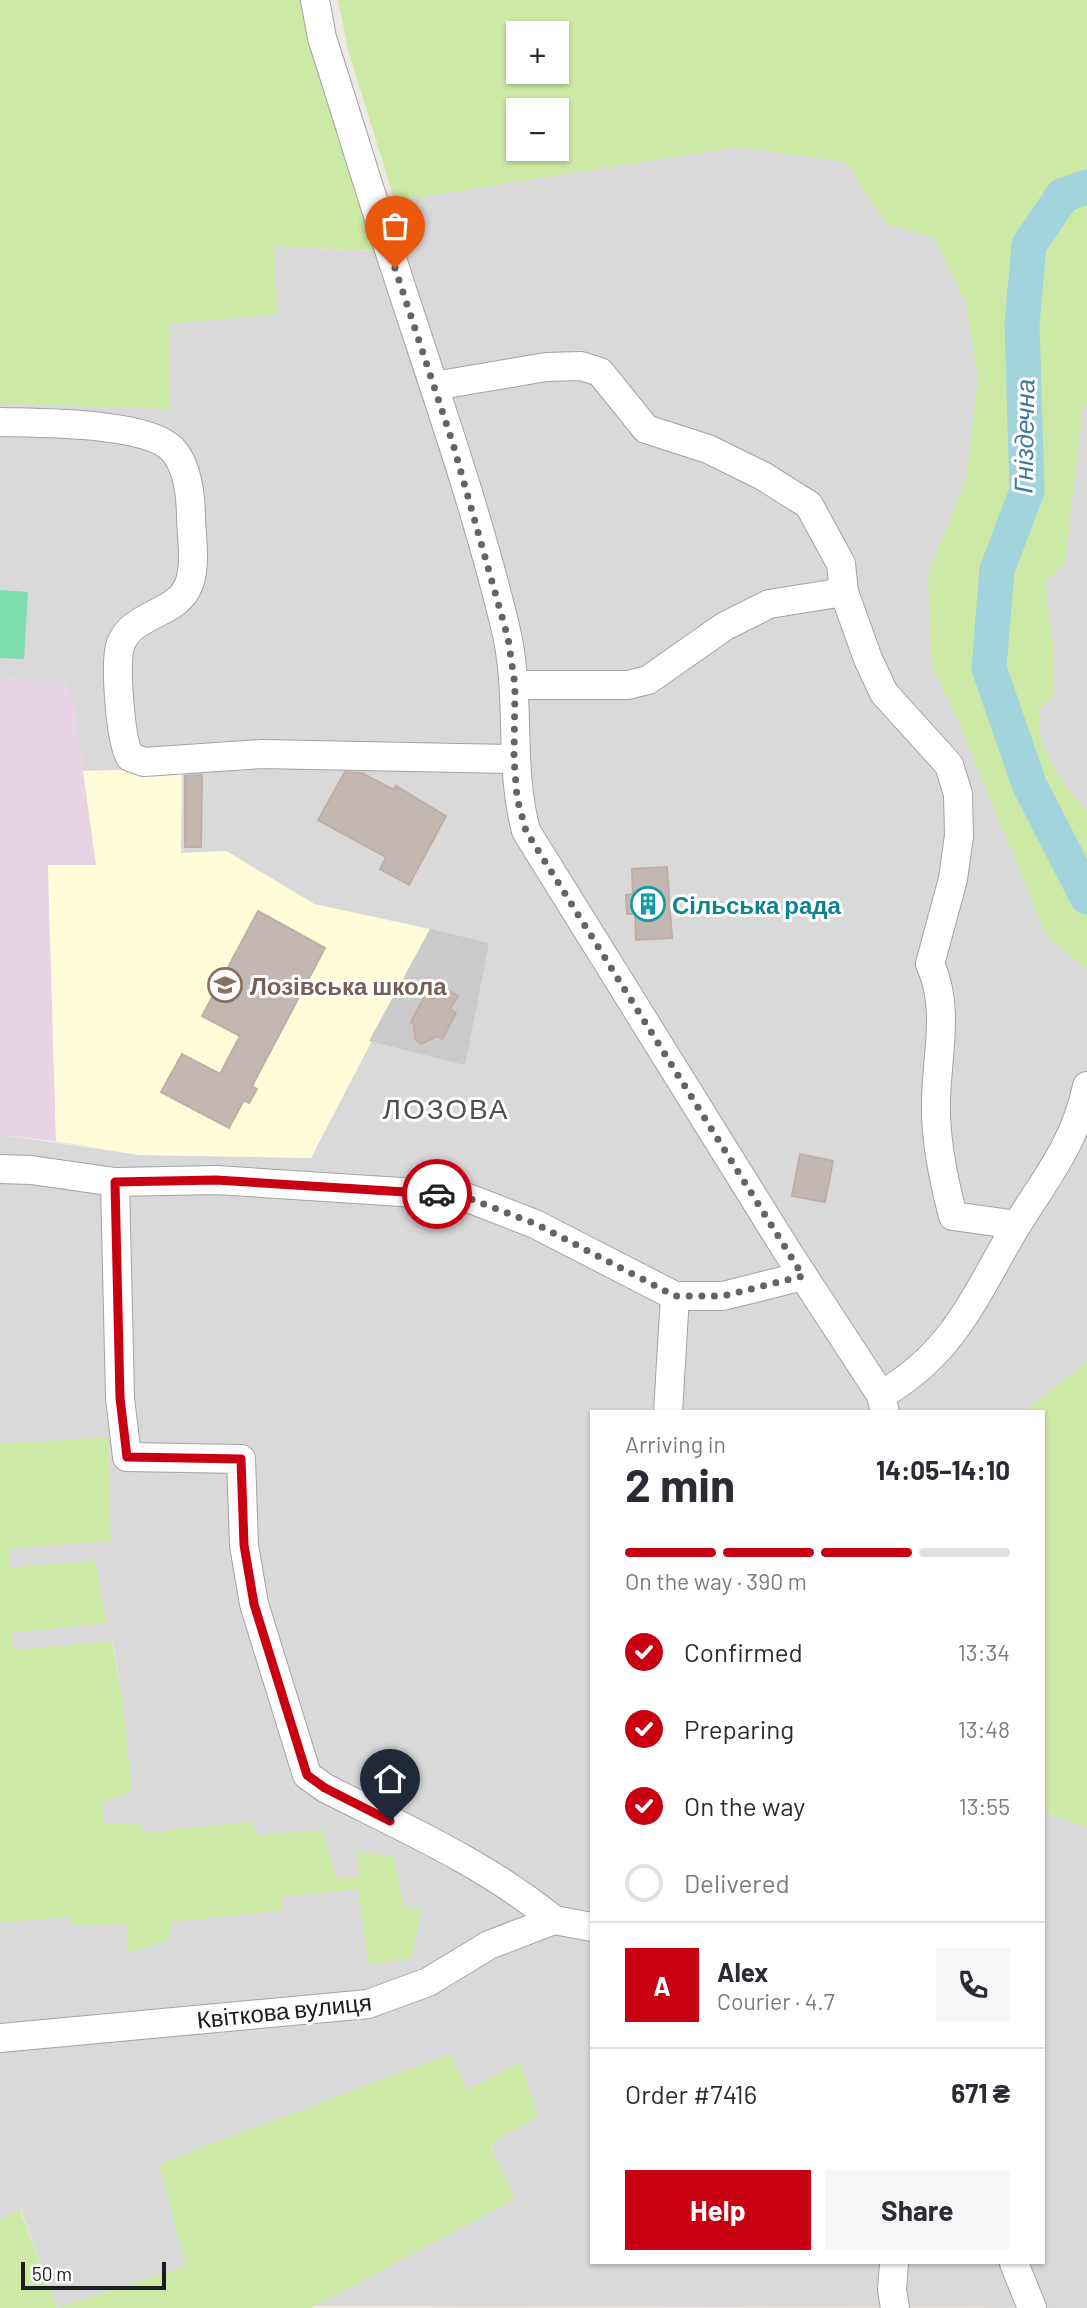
<!DOCTYPE html>
<meta charset="utf-8">
<style>
:root{--surface:#fff;--page:#f7f7f7;--text:#2b2b33;--muted:#7c7c81;--line:#e1e1e2;--accent:#c90012}
body{margin:0;font-family:Barlow,sans-serif;background:var(--page);color:var(--text);height:100vh;display:flex;flex-direction:column;font-size:26px;white-space:nowrap}
*{box-sizing:border-box;margin:0}
p{font-size:23px;color:var(--muted)}
.icon{flex:none;width:38px;height:38px;fill:none;stroke:currentColor;stroke-width:2;stroke-linecap:round;stroke-linejoin:round}
.map{position:relative;flex:1;overflow:hidden}
.panel{position:absolute;left:590px;top:1410px;width:455px;height:854px;display:flex;flex-direction:column;background:var(--surface);border-radius:0px;box-shadow:0 2px 5px #0004}
.panel>*{flex:none}
.tools{position:absolute;left:506px;top:21px;display:grid;gap:14px}
.tools a{display:grid;place-items:center;width:63px;height:63px;border-radius:0px;background:var(--surface);box-shadow:0 2px 5px #0004;font-size:35px}
.scale{position:absolute;left:21px;bottom:18px;width:145px;box-sizing:border-box;padding-left:7px;border:4px solid #1c1c1c;border-top:0;font-size:19px;line-height:24px;white-space:nowrap;color:#1c1c1c;-webkit-text-stroke:5px #fff;paint-order:stroke}
.pin{position:absolute;display:grid;place-items:center;width:60px;height:60px;color:#fff;margin:-72px -30px;border-radius:50% 50% 50% 0;rotate:-45deg;box-shadow:0 0 7px #0007}
.pin .icon{rotate:45deg}
.courier{position:absolute;display:grid;place-items:center;width:70px;height:70px;margin:-35px;border:5px solid #c90012;border-radius:50%;background:#fff;color:#222;box-shadow:0 2px 9px #0007}
.overview em{font-style:normal;font-weight:700}
.overview div{display:flex;flex-direction:column-reverse}
.overview{display:flex;align-items:center;justify-content:space-between;height:119px;padding:0 35px}
h1{font-size:46px;font-weight:700;line-height:52px}
.bar{display:grid;grid-template-columns:repeat(4,1fr);gap:10px 7px;align-content:center;height:84px;padding:0 35px}
.bar i{height:9px;border-radius:5px;background:var(--line)}
.bar .active{background:var(--accent)}
.bar p{grid-column:span 4}
.line{display:flex;align-items:center;gap:18px;padding:0 35px;border-top:2px solid var(--line)}
.line div{flex:1}
.round{display:grid;place-items:center;flex:none;width:74px;height:74px;border-radius:0px;background:var(--page)}
ol{padding:0 35px;list-style:none}
li{display:flex;align-items:center;gap:21px;height:77px}
li p{margin-inline-start:auto}
li .icon{padding:7px;border-radius:50%;background:var(--accent);color:#fff;stroke-width:4}
li:last-child{color:var(--muted)}
li i{width:38px;height:38px;border:4px solid var(--line);border-radius:50%}
.cta{display:flex;gap:14px;margin-top:auto;padding:14px 35px}
.cta a{flex:1;height:80px;border-radius:0px;background:var(--accent);color:#fff;font-size:28px;font-weight:700;line-height:80px;text-align:center}
.cta a+a{background:var(--page);color:var(--text)}
.map>svg:first-child{display:block}
.residential{fill:#dad9d9}
.industrial{fill:#e7d4e5}
.education{fill:#fffcda}
.religious{fill:#cacaca}
.grass{fill:#cde9a6;fill-rule:evenodd}
.pitch{fill:#7edeb1}
.lines{fill:none;stroke-linecap:round;stroke-linejoin:round}
.river{stroke:#a1d4dc;stroke-width:35}
.building{fill:#c2b8b1;stroke:#c0aea4;stroke-width:2}
.minor-casing{stroke:#a3a3a3;stroke-width:30}
.minor{stroke:#fff;stroke-width:28}
.done{stroke:#666461;stroke-width:7;stroke-dasharray:0 12.6}
.route{stroke:#c90012;stroke-width:9}
.labels{text-anchor:middle;dominant-baseline:central;stroke-width:6;stroke-linejoin:round;paint-order:stroke}
.culture-label{font-size:24px;font-weight:bold;fill:#0d838f;stroke:#fff;text-anchor:start}
.education-label{font-size:24px;font-weight:bold;fill:#785e54;stroke:#fff;text-anchor:start}
.street-label{font-size:24px;fill:#1c1c1c;stroke:#fff}
.water-label{font-size:26px;font-style:italic;fill:#43789c;stroke:#fff}
.quarter-label{font-size:28px;letter-spacing:2px;fill:#4f4f4f;stroke:#fff}
</style>
<div class="map">
<svg width="1087" height="2308" viewBox="0 0 1087 2308">
<rect width="100%" height="100%" fill="#eee9e2"/>
<g class="residential">
<path d="M 738,147 L 846,162 L 886,223 L 935,238 L 966,304 L 978,378 L 966,479 L 928,574 L 931,664 L 961,728 L 1047,937 L 1087,969 L 1087,1362 L 1023,1412 L 592,1412 L 592,2263 L 1043,2263 L 1043,1812 L 1087,1827 L 1087,2308 L 309,2306 L 514,2199 L 490,2143 L 519,2063 L 467,2090 L 159,2164 L 186,2266 L 57,2308 L 21,2210 L 0,2219 L 0,1922 L 72,1917 L 73,1926 L 128,1924 L 128,1952 L 172,1922 L 284,1910 L 282,1897 L 359,1889 L 369,1965 L 421,1910 L 404,1907 L 356,1853 L 359,1876 L 336,1879 L 322,1830 L 259,1835 L 249,1822 L 143,1833 L 140,1824 L 103,1824 L 103,1802 L 131,1792 L 123,1702 L 113,1642 L 13,1650 L 11,1633 L 106,1623 L 10,1568 L 9,1548 L 111,1540 L 108,1437 L 0,1444 L 0,1135 L 139,1155 L 311,1158 L 369,1041 L 465,1064 L 488,943 L 314,904 L 226,851 L 181,853 L 182,769 L 83,771 L 74,704 L 66,682 L 0,679 L 0,404 L 170,408 L 169,324 L 277,314 L 274,246 L 408,253 L 395,201 Z"/>
<path d="M 1083,405 L 1087,406 L 1087,811 L 1062,781 L 1041,743 L 1039,711 L 1053,696 L 1053,647 L 1045,582 L 1065,564 Z"/>
</g>
<path class="industrial" d="M 0,679 L 66,682 L 74,704 L 97,866 L 48,866 L 56,1141 L 0,1135 Z"/>
<path class="education" d="M 182,768 L 181,853 L 226,851 L 314,904 L 430,929 L 311,1158 L 139,1155 L 56,1141 L 48,865 L 96,865 L 83,771 Z"/>
<path class="religious" d="M 430,929 L 489,943 L 465,1065 L 369,1041 Z"/>
<g class="grass">
<path d="M 0,0 L 304,0 L 377,251 L 274,246 L 277,314 L 169,324 L 170,409 L 0,404 Z"/>
<path d="M 338,0 L 1087,0 L 1087,406 L 1083,406 L 1065,564 L 1045,582 L 1053,647 L 1053,696 L 1039,711 L 1041,743 L 1062,781 L 1087,811 L 1087,969 L 1047,937 L 961,728 L 931,664 L 928,574 L 966,479 L 978,378 L 966,304 L 935,238 L 886,224 L 846,162 L 738,147 L 395,201 L 349,54 ZM 518,33 L 556,33 L 556,72 L 518,72 ZM 518,110 L 556,110 L 556,149 L 518,149 Z"/>
<path d="M 1087,1362 L 1087,1827 L 1043,1812 L 1043,1412 L 1023,1412 Z"/>
<path d="M 108,1437 L 111,1541 L 9,1548 L 10,1568 L 95,1560 L 107,1623 L 11,1633 L 13,1650 L 112,1641 L 123,1702 L 132,1792 L 104,1802 L 103,1823 L 140,1824 L 144,1833 L 249,1822 L 260,1835 L 322,1830 L 337,1879 L 359,1876 L 356,1852 L 393,1856 L 404,1907 L 421,1910 L 412,1958 L 369,1965 L 358,1889 L 282,1897 L 284,1910 L 172,1922 L 168,1941 L 128,1953 L 128,1924 L 72,1926 L 71,1917 L 0,1922 L 0,1444 Z"/>
<path d="M 450,2054 L 467,2090 L 520,2062 L 538,2116 L 490,2144 L 515,2199 L 311,2308 L 0,2308 L 0,2219 L 20,2210 L 57,2308 L 186,2266 L 159,2164 Z"/>
</g>
<path class="pitch" d="M 0,590 L 28,592 L 24,659 L 0,658 Z"/>
<g class="lines">
<path class="river" d="M 1087,187 L 1063,195 L 1029,245 L 1022,324 L 1027,491 L 997,570 L 989,668 L 1029,784 L 1087,897"/>
</g>
<g class="building">
<path d="M 345,772 L 362,773 L 394,790 L 396,786 L 446,816 L 409,885 L 380,869 L 386,857 L 318,820 Z"/>
<path d="M 202,775 L 201,847 L 185,847 L 185,776 Z"/>
<path d="M 667,867 L 672,938 L 636,940 L 635,914 L 627,914 L 626,895 L 633,894 L 632,869 Z"/>
<path d="M 258,911 L 325,948 L 252,1086 L 257,1089 L 249,1103 L 244,1100 L 229,1128 L 161,1092 L 182,1054 L 220,1074 L 240,1036 L 202,1016 Z"/>
<path d="M 439,986 L 458,996 L 450,1009 L 456,1013 L 442,1039 L 437,1036 L 421,1044 L 415,1039 L 414,1024 L 411,1022 L 425,996 L 432,1000 Z"/>
<path d="M 800,1154 L 833,1161 L 825,1202 L 792,1196 Z"/>
</g>
<g class="lines">
<g class="minor-casing">
<g id="minor">
<path d="M 315,0 L 322,38 C 347,115 370,193 396,271 C 434,388 476,506 505,626 C 522,694 508,763 526,831 L 787,1251 L 881,1395 L 885,1412"/>
<path d="M 434,386 L 546,367 L 581,366 L 600,372 L 646,429 L 708,449 L 763,476 L 809,505 L 841,564 L 844,592 L 868,659 L 884,693 L 949,765 L 958,794 L 959,836 L 953,879 L 930,964 C 952,1012 934,1063 936,1114 C 937,1149 944,1182 953,1216 L 1017,1225"/>
<path d="M 0,422 C 39,423 146,422 172,449 C 188,466 191,497 191,520 C 192,539 196,565 189,584 C 180,608 154,611 136,625 C 129,629 122,639 120,646 C 115,666 120,739 130,757 L 144,762 L 262,754 L 514,759"/>
<path d="M 515,685 L 628,685 L 648,680 L 725,626 L 769,604 L 844,592"/>
<path d="M 0,1169 L 31,1170 L 115,1182 L 216,1180 L 463,1196 L 535,1224 L 675,1296 L 723,1296 L 803,1276"/>
<path d="M 115,1182 L 120,1398 L 127,1457 L 241,1459 L 244,1545 L 254,1604 L 307,1775 L 325,1788 C 404,1828 486,1864 554,1920"/>
<path d="M 881,1395 C 954,1353 974,1297 1015,1228 C 1045,1179 1075,1144 1087,1086"/>
<path d="M 668,1412 L 675,1296"/>
<path d="M 0,2038 L 368,2004 L 428,1982 L 489,1945 L 554,1920 L 592,1927"/>
<path d="M 894,2263 L 892,2290 L 895,2308"/>
<path d="M 1014,2263 L 1032,2308"/>
</g>
</g>
<use href="#minor" class="minor"/>
</g>
<g class="lines">
<path class="done" d="M 395,268 L 453,444 L 508,638 L 515,685 L 514,759 L 517,798 L 526,831 L 803,1276 L 723,1296 L 675,1296 L 536,1224 L 463,1196 L 437,1194"/>
<path class="route" d="M 390,1821 L 325,1788 L 307,1775 L 254,1604 L 244,1545 L 241,1459 L 127,1457 L 120,1398 L 115,1182 L 216,1180 L 437,1194"/>
</g>
<defs>
<g id="building-ring" transform="scale(1.75)"><circle r="9.5" fill="#fff" stroke="#0f9aa8" stroke-width="1.5"/><path d="M-4-6H4V6H1V3H-1V6H-4ZM-2.5-4.3h1.7v1.8h-1.7ZM.8-4.3h1.7v1.8H.8ZM-2.5-1h1.7V.8h-1.7ZM.8-1h1.7V.8H.8Z" fill="#0f9aa8"/></g>
<g id="school-ring" transform="scale(1.75)"><circle r="9.5" fill="#fff" stroke="#8d6e63" stroke-width="1.5"/><path d="M0-5L7-2L0 1L-7-2ZM-4 1L0 2.5L4 1V4Q0 6-4 4Z" fill="#8d6e63"/></g>
</defs>
<g fill-rule="evenodd">
<use href="#building-ring" x="648" y="904"/>
<use href="#school-ring" x="225" y="985"/>
</g>
<g class="labels">
<g class="culture-label">
<text x="672" y="904">Сільська рада</text>
</g>
<g class="education-label">
<text x="250" y="985">Лозівська школа</text>
</g>
<g class="street-label">
<text transform="translate(284 2010) rotate(-6)">Квіткова вулиця</text>
</g>
<g class="water-label">
<text transform="translate(1023 436) rotate(-89)">Гніздечна</text>
</g>
<g class="quarter-label">
<text x="446" y="1108">ЛОЗОВА</text>
</g>
</g>
</svg>
<div class="tools">
<a>+</a>
<a>−</a>
</div>
<div class="scale">50 m</div>
<div class="pin" style="left:395px;top:268px;background:#ea580c"><svg class="icon" aria-label="bag" viewBox="0 0 24 24"><path d="M5 8h14l-1 12H6zM9 8a3 3 0 0 1 6 0"/></svg></div>
<div class="pin" style="left:390px;top:1821px;background:#1f2937"><svg class="icon" aria-label="home" viewBox="0 0 24 24"><path d="M3 11l9-7 9 7M6 9v11h12V9"/></svg></div>
<div class="courier" style="left:437px;top:1194px"><svg class="icon" aria-label="car" viewBox="0 0 24 24"><path d="M5 17H2v-5l4-1 3-4h7l3 4 3 1v5h-3M9 17h6M6 11h13"/><circle cx="7" cy="17" r="2"/><circle cx="17" cy="17" r="2"/></svg></div>
<section class="panel">
<div class="overview"><div><h1>2 min</h1><p>Arriving in</p></div><em>14:05–14:10</em></div>
<div class="bar"><i class="active"></i><i class="active"></i><i class="active"></i><i></i><p>On the way · 390 m</p></div>
<ol>
<li><svg class="icon" aria-label="check" viewBox="0 0 24 24"><path d="M5 12l5 5 9-10"/></svg>Confirmed<p>13:34</p></li>
<li><svg class="icon" aria-label="check" viewBox="0 0 24 24"><path d="M5 12l5 5 9-10"/></svg>Preparing<p>13:48</p></li>
<li><svg class="icon" aria-label="check" viewBox="0 0 24 24"><path d="M5 12l5 5 9-10"/></svg>On the way<p>13:55</p></li>
<li><i></i>Delivered</li>
</ol>
<div class="line" style="height:126px"><b class="round" style="background:var(--accent);color:#fff">A</b><div><b>Alex</b><p>Courier · 4.7</p></div><a class="round"><svg class="icon" aria-label="phone" viewBox="0 0 24 24"><path d="M5 4h4l2 5-3 2q2 4 5 5l2-3 5 2v4C11 20 4 13 5 4z"/></svg></a></div>
<div class="line" style="height:91px"><div>Order #7416</div><b>671 ₴</b></div>
<div class="cta"><a>Help</a><a>Share</a></div>
</section>
</div>
